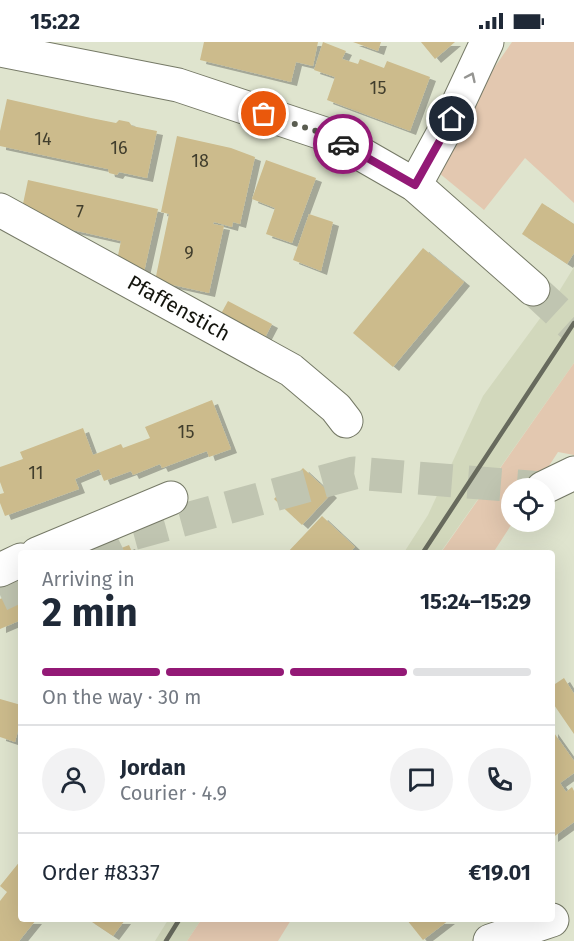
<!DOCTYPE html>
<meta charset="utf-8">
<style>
:root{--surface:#fff;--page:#f2f2f3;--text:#1f2937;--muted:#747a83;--line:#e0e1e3;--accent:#931976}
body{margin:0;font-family:"Fira Sans",sans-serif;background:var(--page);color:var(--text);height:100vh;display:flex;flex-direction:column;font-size:22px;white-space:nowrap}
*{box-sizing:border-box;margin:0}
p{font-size:20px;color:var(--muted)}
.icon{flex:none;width:33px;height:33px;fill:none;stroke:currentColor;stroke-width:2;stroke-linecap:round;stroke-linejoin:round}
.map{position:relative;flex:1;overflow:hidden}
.side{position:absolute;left:18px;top:508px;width:537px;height:372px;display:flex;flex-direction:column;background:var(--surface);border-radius:6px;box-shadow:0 6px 24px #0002}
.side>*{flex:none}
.fabs{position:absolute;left:501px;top:436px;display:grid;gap:12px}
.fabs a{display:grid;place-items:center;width:54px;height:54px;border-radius:50%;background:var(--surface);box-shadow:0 6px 24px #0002;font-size:30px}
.pin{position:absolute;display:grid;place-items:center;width:51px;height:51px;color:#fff;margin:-26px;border:3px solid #fff;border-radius:50%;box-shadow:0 2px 6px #0007}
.courier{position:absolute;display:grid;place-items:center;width:60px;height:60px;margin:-30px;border:4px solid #931976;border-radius:50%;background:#fff;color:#222;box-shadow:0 2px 8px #0007}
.overview em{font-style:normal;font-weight:700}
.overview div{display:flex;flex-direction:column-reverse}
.overview{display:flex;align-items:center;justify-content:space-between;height:102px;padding:0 24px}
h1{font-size:39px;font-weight:700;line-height:45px}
.bar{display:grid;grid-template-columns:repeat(4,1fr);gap:9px 6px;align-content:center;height:72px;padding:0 24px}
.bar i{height:8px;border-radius:4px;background:var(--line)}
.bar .on{background:var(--accent)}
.bar p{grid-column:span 4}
.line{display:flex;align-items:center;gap:15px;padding:0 24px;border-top:2px solid var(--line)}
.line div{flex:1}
.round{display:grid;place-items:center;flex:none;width:63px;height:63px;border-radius:32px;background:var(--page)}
.status{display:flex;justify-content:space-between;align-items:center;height:42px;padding:0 30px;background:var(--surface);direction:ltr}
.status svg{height:16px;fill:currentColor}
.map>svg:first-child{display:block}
.built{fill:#d2d8bc}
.green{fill:#e3c8b0}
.building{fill:#ccbb8c;filter:url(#shadow)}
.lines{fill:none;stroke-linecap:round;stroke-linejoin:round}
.minor-tunnel{stroke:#c0c5b1;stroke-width:33;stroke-dasharray:33 16;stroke-linecap:butt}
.primary-tunnel{stroke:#c0c5b1;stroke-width:33;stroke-dasharray:33 16;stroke-linecap:butt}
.minor-casing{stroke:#757966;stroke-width:35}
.primary-casing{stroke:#757966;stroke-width:35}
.minor{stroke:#fff;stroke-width:33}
.primary{stroke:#fff;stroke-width:33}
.rail{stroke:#676a5d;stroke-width:4.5}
.oneway{stroke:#959592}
.done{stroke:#5a5d51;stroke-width:6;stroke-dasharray:0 10.8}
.route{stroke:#931976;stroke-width:8}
.labels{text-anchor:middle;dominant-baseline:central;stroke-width:5;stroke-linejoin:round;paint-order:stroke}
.number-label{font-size:18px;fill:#413e2d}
.street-label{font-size:21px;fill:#13140d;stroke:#dfe4ce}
</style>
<div class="status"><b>15:22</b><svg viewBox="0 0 49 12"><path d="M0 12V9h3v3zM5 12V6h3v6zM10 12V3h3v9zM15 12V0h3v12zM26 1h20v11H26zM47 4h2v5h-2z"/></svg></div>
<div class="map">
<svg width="574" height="899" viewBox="0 0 574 899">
<defs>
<filter id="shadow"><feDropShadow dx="6" dy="4" stdDeviation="0" flood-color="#0004"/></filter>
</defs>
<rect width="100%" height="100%" fill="#dfe4ce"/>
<g class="built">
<path d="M 574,225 L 574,321 L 440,511 L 403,512 L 428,473 L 483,354 L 555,256 Z"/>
<path d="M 168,878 L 201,878 L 187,899 L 155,899 Z"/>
</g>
<g class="green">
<path d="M 512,0 L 574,0 L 574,161 L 525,116 L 484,168 L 439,131 L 469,62 Z"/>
<path d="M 574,321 L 574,413 L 558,410 L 534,447 L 512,447 L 513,480 L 493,511 L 440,512 Z"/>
<path d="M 201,878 L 291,878 L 278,899 L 187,899 Z"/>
</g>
<g class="building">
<path d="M 204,0 L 318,0 L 313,24 L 296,20 L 291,40 L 200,18 Z"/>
<path d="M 323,0 L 346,9 L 342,17 L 358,22 L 360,17 L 384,26 L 387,19 L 430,35 L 410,89 L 327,58 L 335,35 L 314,28 Z"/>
<path d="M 353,0 L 381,0 L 378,9 Z"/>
<path d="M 421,0 L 455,0 L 435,17 Z"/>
<path d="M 7,57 L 91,76 L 116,81 L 119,78 L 129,80 L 132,84 L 157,89 L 147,136 L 119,130 L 117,133 L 109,131 L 108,127 L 0,104 L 0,89 Z"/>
<path d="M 177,94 L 231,106 L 255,115 L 240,182 L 233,180 L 232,185 L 214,180 L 213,182 L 224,184 L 209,251 L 155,239 L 169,172 L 161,170 Z"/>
<path d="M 266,118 L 316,136 L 292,201 L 266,192 L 275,166 L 252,157 Z"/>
<path d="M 28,138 L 158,167 L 144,230 L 116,223 L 121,199 L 20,176 Z"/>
<path d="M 542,161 L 574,182 L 574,211 L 567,222 L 522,192 Z"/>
<path d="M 309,172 L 333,180 L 321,229 L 293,218 Z"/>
<path d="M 423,206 L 464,240 L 393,325 L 353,291 Z"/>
<path d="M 228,259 L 272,282 L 261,303 L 217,279 Z"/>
<path d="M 212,358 L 231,407 L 209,415 L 207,409 L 162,426 L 160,422 L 133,433 L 131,429 L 104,439 L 99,427 L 75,437 L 79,447 L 5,474 L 0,461 L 0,452 L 4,451 L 0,440 L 0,425 L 23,417 L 20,410 L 83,386 L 93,413 L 121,402 L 123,406 L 150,396 L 145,385 Z"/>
<path d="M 303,426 L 331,452 L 302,483 L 274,457 Z"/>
<path d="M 322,474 L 355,505 L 348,512 L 286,512 Z"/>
<path d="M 129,503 L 133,512 L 109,512 L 109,511 Z"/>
<path d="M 21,548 L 21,578 L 0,587 L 0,557 Z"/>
<path d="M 564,636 L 574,652 L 574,692 L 552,660 L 552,644 Z"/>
<path d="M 0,657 L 21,663 L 21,678 L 15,700 L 0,695 Z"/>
<path d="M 552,688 L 574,719 L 574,731 L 560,741 L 566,750 L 572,745 L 574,749 L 574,780 L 552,796 Z"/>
<path d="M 21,818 L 21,878 L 36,878 L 19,899 L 0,899 L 0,859 L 7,850 L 0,844 Z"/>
<path d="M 89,878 L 125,878 L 113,894 Z"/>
<path d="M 407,878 L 449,878 L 423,898 Z"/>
</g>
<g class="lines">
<path class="minor-tunnel" d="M 533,247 L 574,285"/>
<g class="primary-tunnel">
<path d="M 89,512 L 128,493 L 354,431 L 543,446"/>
<path d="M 0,553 L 21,543"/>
</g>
<g class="minor-casing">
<g id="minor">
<path d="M 0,8 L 178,43 L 328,93 L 415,143 L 533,247"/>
<path d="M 415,143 L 451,77 L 487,0"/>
<path id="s1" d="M 0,168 L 291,328 L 336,366 L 346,379"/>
<path d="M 37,512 L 171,456"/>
<path d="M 0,528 L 21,518"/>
<path d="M 490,899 L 552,878"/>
</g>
</g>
<g class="primary-casing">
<path id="primary" d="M 543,446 L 574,431"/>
</g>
<use href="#minor" class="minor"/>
<use href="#primary" class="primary"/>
<g class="rail">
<path d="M 422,512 L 574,281"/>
<path d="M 166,899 L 179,878"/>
</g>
</g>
<defs><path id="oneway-chevron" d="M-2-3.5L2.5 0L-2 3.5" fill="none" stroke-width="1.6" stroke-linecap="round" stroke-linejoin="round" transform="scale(1.5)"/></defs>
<use class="oneway" href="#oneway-chevron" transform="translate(471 35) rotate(-65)"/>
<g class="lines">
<path class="done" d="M 264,72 L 328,93 L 343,102"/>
<path class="route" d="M 343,102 L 415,143 L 452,77"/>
</g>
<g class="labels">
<g class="number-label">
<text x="378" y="46">15</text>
<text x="43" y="97">14</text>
<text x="119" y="106">16</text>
<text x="200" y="119">18</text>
<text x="80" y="170">7</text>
<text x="189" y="211">9</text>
<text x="186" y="390">15</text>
<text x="36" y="431">11</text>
</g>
<g class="street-label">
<text stroke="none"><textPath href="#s1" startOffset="204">Pfaffenstich</textPath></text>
</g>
</g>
</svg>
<div class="fabs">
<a><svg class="icon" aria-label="locate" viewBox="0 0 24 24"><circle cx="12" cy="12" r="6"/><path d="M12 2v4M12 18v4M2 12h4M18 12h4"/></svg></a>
</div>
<div class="pin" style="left:264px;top:72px;background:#ea580c"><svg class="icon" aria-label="bag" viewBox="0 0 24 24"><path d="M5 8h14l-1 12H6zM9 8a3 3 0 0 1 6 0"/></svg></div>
<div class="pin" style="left:452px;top:77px;background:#1f2937"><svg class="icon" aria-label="home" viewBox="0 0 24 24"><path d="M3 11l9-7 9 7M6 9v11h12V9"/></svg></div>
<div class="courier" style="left:343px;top:102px"><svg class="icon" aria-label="car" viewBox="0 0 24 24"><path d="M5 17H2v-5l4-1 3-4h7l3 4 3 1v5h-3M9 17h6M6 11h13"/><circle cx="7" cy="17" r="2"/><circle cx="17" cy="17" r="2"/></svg></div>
<section class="side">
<div class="overview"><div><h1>2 min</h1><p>Arriving in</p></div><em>15:24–15:29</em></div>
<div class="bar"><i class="on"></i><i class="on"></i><i class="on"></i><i></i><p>On the way · 30 m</p></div>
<div class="line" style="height:108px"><a class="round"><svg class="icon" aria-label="person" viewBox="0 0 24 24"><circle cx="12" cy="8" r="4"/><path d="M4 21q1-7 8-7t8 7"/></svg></a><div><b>Jordan</b><p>Courier · 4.9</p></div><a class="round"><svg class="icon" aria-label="chat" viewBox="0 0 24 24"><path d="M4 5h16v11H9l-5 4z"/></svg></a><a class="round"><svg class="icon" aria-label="phone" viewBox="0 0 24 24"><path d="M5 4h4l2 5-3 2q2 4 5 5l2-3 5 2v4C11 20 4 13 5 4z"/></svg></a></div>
<div class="line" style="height:78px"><div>Order #8337</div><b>€19.01</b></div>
</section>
</div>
